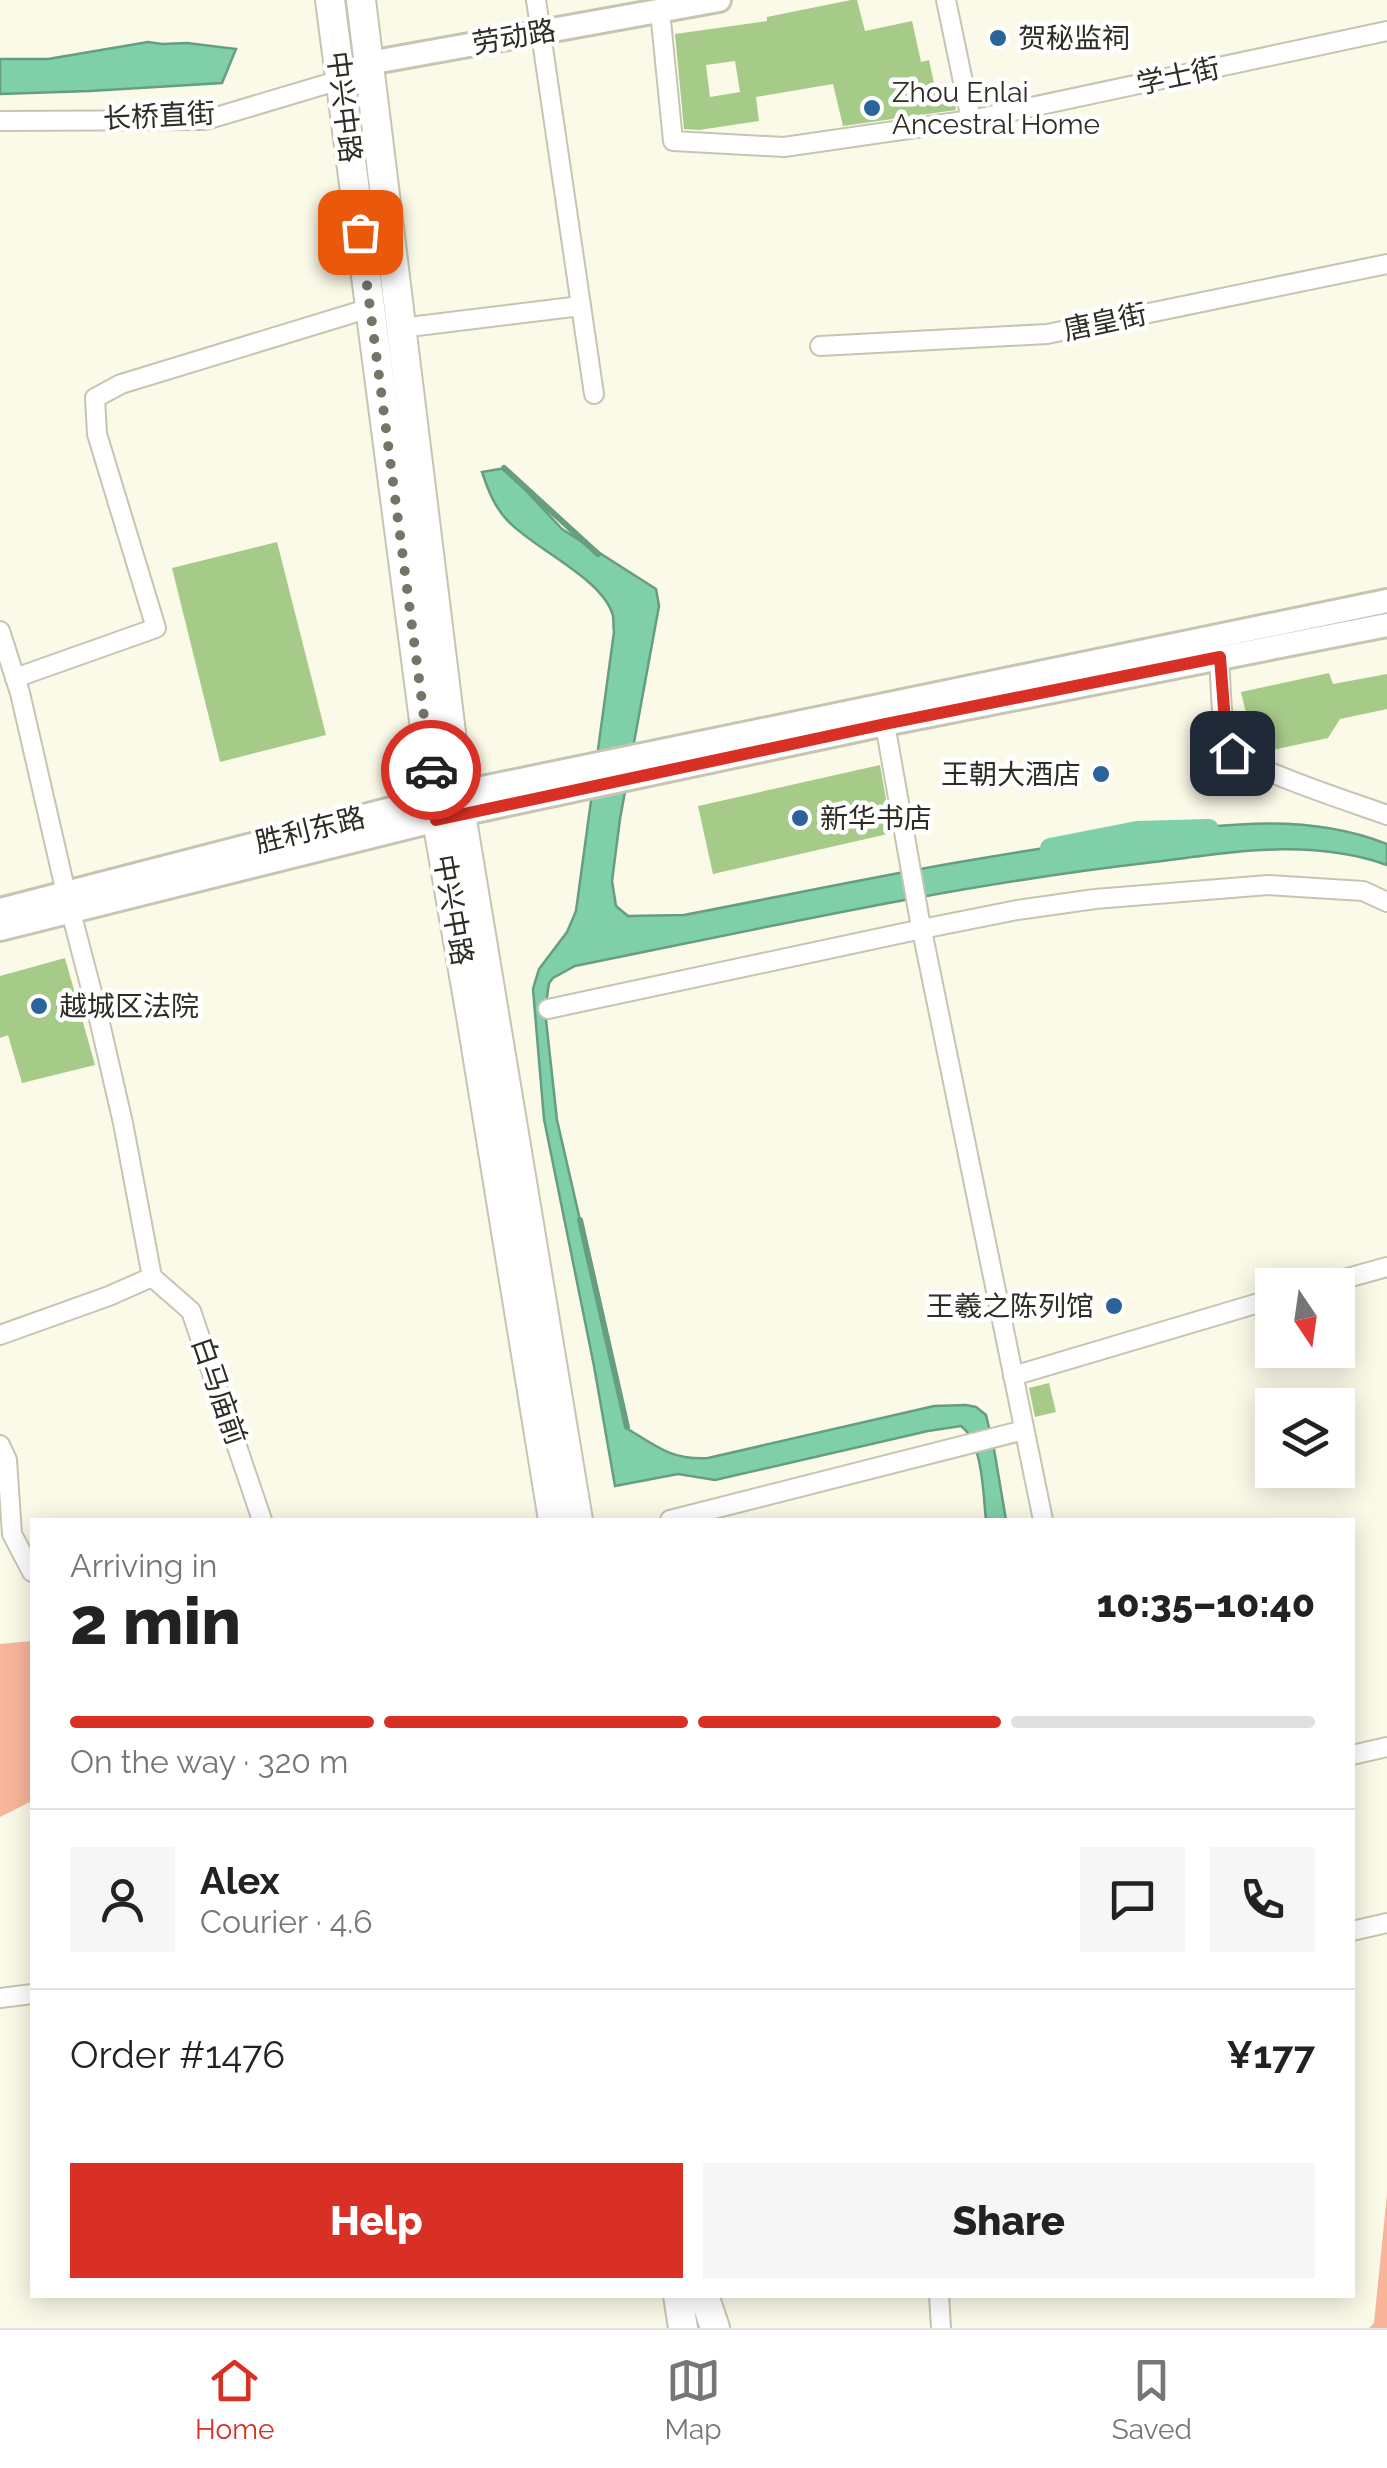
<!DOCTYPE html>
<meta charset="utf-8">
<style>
:root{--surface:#fff;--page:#f6f6f6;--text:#222;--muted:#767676;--line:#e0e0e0;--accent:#d93025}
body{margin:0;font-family:Raleway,"Noto Sans SC",sans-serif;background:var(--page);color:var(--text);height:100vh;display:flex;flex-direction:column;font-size:38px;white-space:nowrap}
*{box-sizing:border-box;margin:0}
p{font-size:32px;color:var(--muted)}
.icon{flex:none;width:55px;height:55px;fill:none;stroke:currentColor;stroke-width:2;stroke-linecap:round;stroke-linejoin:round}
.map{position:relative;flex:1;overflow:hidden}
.panel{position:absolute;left:30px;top:1518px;width:1325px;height:780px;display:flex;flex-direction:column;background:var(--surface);border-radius:0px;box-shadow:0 5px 25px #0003}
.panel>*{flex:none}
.needle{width:65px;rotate:167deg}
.fabs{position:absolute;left:1255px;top:1268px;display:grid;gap:20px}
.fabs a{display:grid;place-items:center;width:100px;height:100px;border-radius:0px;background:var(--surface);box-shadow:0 5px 25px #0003;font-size:50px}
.pin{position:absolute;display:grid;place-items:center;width:85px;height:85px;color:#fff;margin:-42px;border-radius:20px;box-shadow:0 5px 15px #0006}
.courier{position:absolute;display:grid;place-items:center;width:100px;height:100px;margin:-50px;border:8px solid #d93025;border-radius:50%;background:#fff;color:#222;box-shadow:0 2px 12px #0007}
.headline em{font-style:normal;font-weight:800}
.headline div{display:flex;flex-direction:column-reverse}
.headline{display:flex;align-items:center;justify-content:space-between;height:170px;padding:0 40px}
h1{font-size:65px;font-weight:800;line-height:75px}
.bar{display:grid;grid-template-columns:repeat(4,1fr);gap:15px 10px;align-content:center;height:120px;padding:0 40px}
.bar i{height:12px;border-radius:8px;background:var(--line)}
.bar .selected{background:var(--accent)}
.bar p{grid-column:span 4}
.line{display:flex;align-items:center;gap:25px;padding:0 40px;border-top:2px solid var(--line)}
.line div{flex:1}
.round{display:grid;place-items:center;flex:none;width:105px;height:105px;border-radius:0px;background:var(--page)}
.button{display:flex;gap:20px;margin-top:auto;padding:20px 40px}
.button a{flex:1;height:115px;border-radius:0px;background:var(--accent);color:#fff;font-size:40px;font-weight:800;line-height:115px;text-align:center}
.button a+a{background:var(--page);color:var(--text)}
.dock{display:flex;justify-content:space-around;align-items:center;height:140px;border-top:2px solid var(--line);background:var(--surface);font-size:28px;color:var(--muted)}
.dock a{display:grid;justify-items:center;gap:5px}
.dock .selected{color:var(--accent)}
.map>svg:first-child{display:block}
.green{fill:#f9b59a}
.water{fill:#7fcfa8;stroke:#669e81;stroke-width:2.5}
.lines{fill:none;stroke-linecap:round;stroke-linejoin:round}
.stream{stroke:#669e81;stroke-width:6}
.canal{stroke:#7fcfa8;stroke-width:20}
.building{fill:#a6cb89;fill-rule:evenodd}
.street-casing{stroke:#c6c5b3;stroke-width:22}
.secondary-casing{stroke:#c6c5b3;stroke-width:28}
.primary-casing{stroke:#c6c5b3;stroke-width:32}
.street{stroke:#fff;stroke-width:18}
.secondary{stroke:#fff;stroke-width:22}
.primary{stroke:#fff;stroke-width:28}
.done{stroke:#757469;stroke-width:10;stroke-dasharray:0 18}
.route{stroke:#d93025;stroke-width:12}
.poi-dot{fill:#2b649c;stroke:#fff;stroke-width:4}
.labels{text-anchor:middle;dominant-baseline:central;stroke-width:9;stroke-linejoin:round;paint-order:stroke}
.street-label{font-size:28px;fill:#2d2c25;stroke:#fff}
.poi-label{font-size:28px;fill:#2d2c25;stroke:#fff;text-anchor:start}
</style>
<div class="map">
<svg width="1387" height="2328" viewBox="0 0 1387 2328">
<rect width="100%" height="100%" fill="#fbf9e7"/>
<g class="green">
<path d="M 32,1641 L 32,1801 L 0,1817 L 0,1644 Z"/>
<path d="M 1387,2194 L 1387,2328 L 1369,2328 L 1374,2323 Z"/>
</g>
<g class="water">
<path d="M 148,42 L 162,44 L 187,43 L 236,49 L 222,83 L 90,91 L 0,94 L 0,59 L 48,59 Z"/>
<path d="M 505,468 L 562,529 L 656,589 L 659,606 L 620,819 L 612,881 L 616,906 L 628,916 L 684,915 C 830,887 976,855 1125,837 C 1212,826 1302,810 1387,844 L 1387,865 C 1308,837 1227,853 1146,863 C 954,885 764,928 575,966 L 553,978 L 549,983 L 545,1011 L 557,1120 L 628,1429 C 657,1447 672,1460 708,1458 L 934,1406 L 966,1405 L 976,1407 L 986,1415 L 994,1449 L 1006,1520 L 986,1520 C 983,1493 983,1443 961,1426 L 928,1431 L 715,1480 L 678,1474 L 615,1486 L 594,1366 L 544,1119 L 533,989 L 539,969 L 567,932 L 576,911 L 614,632 C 613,627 614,621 613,616 C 604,579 534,549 508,521 C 495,508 488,490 482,472 Z"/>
</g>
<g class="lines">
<g class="stream">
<path d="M 504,468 L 598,554"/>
<path d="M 580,1220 L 627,1427"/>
</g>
<path class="canal" d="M 1050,848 L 1137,831 L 1209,829"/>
</g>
<g class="building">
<path d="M 851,0 L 857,0 L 865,31 L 912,21 L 921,62 L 929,60 L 937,97 L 953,94 L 956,110 L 843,126 L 833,84 L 756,97 L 759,121 L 699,130 L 684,129 L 675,34 L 767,21 L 767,17 ZM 735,61 L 740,92 L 710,97 L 706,65 Z"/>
<path d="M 277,542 L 326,735 L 220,762 L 172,568 Z"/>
<path d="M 1329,673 L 1333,684 L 1387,674 L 1387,709 L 1340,719 L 1328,738 L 1259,753 L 1255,751 L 1241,692 Z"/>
<path d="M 880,765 L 892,833 L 713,874 L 698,806 Z"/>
<path d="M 65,958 L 95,1065 L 22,1083 L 8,1035 L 0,1038 L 0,976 Z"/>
<path d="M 1049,1383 L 1056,1412 L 1035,1417 L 1029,1388 Z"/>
</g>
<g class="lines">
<g class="street-casing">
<g id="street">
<path d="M 536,0 L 594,394"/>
<path d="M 946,0 L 971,120 L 1387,31"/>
<path d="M 660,11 L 673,141 L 784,147 L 971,120"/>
<path d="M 0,121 L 206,120 L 340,80 L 369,63"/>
<path d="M 401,328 L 581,306"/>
<path d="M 820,346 L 1047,334 L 1387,264"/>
<path d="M 0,631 L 20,693 L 66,893 L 99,1019 L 123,1123 L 152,1277 L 109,1296 L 0,1335"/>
<path d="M 1219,657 C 1221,680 1220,731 1231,749 C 1243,768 1360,805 1387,815"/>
<path d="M 15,678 L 156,628 L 97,434 L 95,398 L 121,384 L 370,308"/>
<path d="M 885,724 L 919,916 L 1043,1520"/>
<path d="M 548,1009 L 922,929 L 1017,910 L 1095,899 L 1268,885 L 1363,891 L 1387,902"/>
<path d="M 152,1277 L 191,1311 L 262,1520"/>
<path d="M 1322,1285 L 1387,1267"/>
<path d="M 1013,1376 L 1272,1299"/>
<path d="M 0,1445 L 7,1460 L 12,1534 L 32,1572"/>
<path d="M 670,1520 L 1024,1430"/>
<path d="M 1352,1755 L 1387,1747"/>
<path d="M 1352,1931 L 1387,1923"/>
<path d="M 0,1998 L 32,1994"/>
<path d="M 939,2295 L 941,2328"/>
</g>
</g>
<g class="secondary-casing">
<g id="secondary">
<path d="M 369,63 L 719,0"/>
<path d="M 0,910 L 434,798 L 1387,601"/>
<path d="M 0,929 L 461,814 L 885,724 L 1387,625"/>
</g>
</g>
<g class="primary-casing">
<g id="primary">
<path d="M 330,0 L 437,820 L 471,1016 L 553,1520"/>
<path d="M 361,0 L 461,814 L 578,1520"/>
<path d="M 678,2295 L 683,2328"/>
<path d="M 704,2295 L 715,2328"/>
</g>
</g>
<use href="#street" class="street"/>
<use href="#secondary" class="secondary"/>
<use href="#primary" class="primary"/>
</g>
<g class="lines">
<path class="done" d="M 360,232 L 431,770"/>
<path class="route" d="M 431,770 L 436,820 L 885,724 L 1220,657 L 1226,735 L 1232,753"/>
</g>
<g class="poi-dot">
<circle cx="998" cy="38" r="10"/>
<circle cx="872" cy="108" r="10"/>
<circle cx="1101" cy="774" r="10"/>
<circle cx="800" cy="818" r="10"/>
<circle cx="39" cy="1006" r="10"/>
<circle cx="1114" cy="1306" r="10"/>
</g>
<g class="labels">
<g class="street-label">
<text transform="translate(514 37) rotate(-10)">劳动路</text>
<text transform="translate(1178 76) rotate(-12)">学士街</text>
<text transform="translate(344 107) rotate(83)">中兴中路</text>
<text transform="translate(159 116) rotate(-3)">长桥直街</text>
<text transform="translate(1105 322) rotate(-12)">唐皇街</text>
<text transform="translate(310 830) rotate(-14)">胜利东路</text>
<text transform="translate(453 910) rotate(80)">中兴中路</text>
<text transform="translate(219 1391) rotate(71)">白马庙前</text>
</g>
<g class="poi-label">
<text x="1018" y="38">贺秘监祠</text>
<text x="892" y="92">Zhou Enlai<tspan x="892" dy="32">Ancestral Home</tspan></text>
<text x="1081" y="774" text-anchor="end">王朝大酒店</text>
<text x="820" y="818">新华书店</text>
<text x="59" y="1006">越城区法院</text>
<text x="1094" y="1306" text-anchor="end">王羲之陈列馆</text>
</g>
</g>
</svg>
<div class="fabs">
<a><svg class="needle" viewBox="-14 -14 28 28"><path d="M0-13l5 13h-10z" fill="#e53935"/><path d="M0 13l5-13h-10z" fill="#767676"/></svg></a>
<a><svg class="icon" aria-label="layers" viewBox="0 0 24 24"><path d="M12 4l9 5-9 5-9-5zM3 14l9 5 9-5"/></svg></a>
</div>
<div class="pin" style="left:360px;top:232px;background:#ea580c"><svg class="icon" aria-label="bag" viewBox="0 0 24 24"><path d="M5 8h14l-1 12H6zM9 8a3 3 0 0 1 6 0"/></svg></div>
<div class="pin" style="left:1232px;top:753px;background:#1f2937"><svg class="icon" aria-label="home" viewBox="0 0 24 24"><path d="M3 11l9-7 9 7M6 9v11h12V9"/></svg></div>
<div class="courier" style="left:431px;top:770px"><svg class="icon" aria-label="car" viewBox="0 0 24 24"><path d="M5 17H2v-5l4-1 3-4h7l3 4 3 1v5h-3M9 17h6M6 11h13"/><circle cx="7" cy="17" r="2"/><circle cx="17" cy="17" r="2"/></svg></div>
<section class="panel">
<div class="headline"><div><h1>2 min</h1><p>Arriving in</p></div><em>10:35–10:40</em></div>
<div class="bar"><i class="selected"></i><i class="selected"></i><i class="selected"></i><i></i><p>On the way · 320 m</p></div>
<div class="line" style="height:180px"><a class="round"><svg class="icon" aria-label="person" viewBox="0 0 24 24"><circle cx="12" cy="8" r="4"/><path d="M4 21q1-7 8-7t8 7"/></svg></a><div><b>Alex</b><p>Courier · 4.6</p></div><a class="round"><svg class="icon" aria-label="chat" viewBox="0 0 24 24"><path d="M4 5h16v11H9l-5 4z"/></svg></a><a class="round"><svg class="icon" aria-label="phone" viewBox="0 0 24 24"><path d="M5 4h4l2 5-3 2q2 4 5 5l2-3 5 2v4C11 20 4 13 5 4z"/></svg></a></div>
<div class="line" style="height:130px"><div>Order #1476</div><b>¥177</b></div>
<div class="button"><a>Help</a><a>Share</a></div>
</section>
</div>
<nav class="dock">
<a class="selected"><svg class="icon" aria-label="home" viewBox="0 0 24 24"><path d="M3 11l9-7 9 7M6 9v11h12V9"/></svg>Home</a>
<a><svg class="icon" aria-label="map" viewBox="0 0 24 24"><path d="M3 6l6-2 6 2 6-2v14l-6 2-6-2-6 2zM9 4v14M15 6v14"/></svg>Map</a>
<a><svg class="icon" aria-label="saved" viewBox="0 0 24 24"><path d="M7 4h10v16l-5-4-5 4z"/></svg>Saved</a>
</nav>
